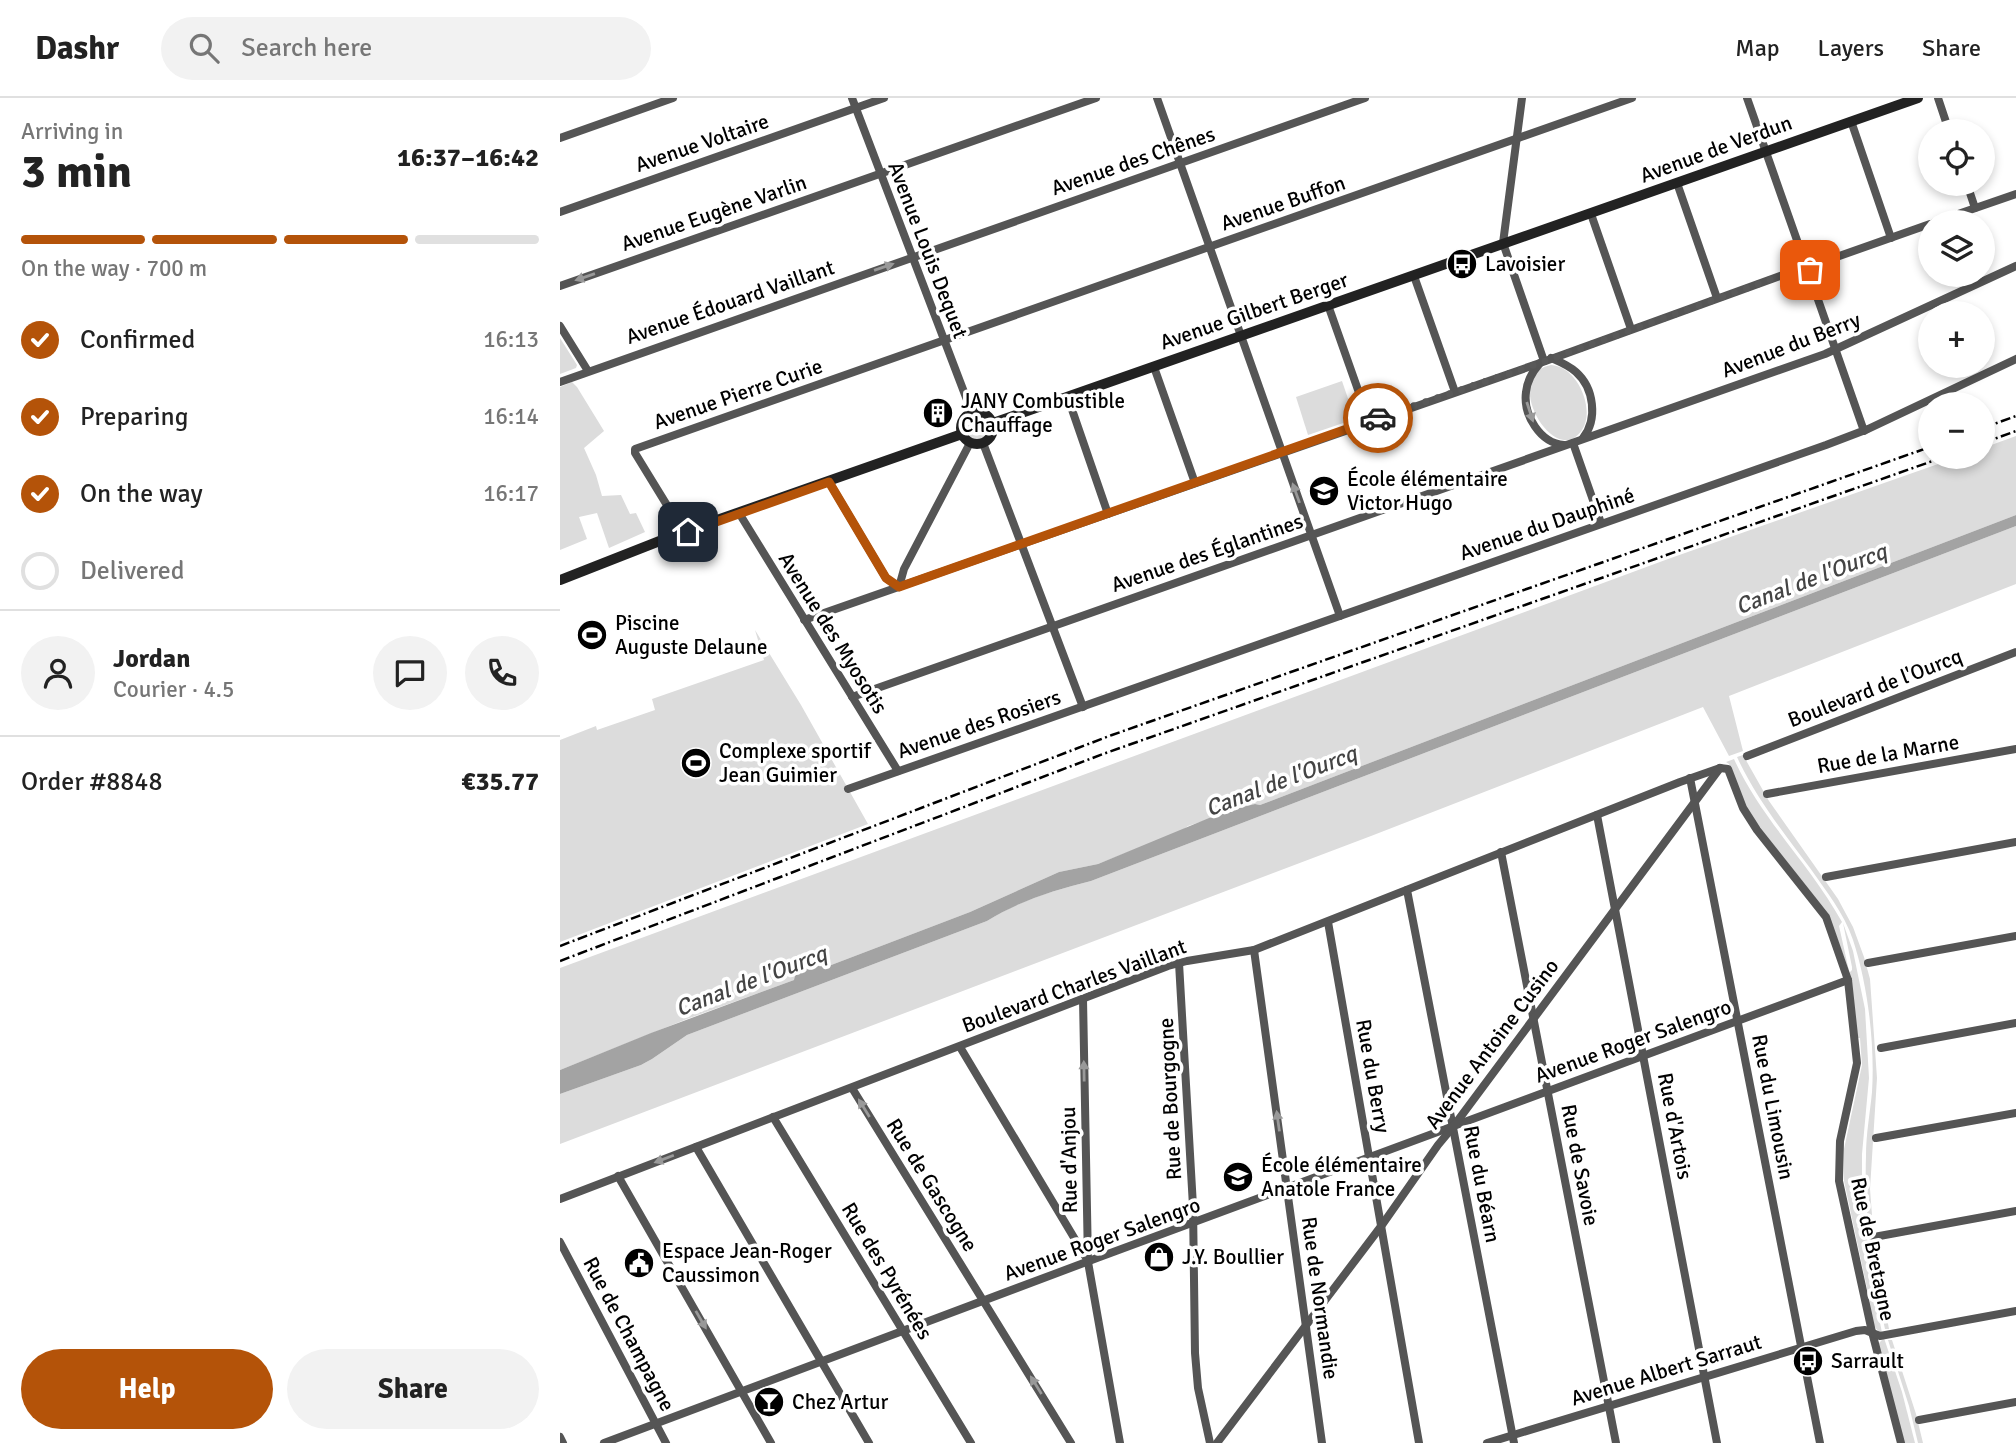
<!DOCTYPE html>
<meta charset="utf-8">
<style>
:root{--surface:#fff;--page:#f2f2f2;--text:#222;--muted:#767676;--line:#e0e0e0;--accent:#b45309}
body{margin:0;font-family:Signika,sans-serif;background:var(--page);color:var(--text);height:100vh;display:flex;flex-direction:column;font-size:26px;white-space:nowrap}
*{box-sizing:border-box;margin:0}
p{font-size:23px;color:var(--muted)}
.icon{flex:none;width:38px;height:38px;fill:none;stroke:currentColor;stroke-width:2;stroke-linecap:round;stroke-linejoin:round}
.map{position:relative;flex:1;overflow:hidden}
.drawer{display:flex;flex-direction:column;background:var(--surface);width:560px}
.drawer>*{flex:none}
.tools{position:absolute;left:1358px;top:21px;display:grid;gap:14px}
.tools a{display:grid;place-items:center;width:77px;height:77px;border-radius:50%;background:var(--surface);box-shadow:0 4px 10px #0003;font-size:35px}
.pin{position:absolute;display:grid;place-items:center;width:60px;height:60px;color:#fff;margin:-30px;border-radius:14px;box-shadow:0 4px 10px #0006}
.courier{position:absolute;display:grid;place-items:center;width:70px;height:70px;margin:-35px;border:5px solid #b45309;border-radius:50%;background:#fff;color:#222;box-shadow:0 2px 9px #0007}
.overview em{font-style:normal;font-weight:800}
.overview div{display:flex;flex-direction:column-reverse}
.overview{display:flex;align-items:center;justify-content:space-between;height:119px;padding:0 21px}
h1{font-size:46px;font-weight:800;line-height:52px}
.bar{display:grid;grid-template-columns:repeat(4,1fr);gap:10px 7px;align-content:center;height:84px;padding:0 21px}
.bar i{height:9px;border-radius:5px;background:var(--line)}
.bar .on{background:var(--accent)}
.bar p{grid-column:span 4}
.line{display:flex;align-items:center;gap:18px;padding:0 21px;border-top:2px solid var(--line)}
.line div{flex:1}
.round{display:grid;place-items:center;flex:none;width:74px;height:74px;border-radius:37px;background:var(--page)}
ol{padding:0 21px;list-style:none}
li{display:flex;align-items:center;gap:21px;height:77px}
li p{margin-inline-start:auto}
li .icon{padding:7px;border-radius:50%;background:var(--accent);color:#fff;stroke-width:4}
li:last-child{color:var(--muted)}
li i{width:38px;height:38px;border:4px solid var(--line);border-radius:50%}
.action{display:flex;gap:14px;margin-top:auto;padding:14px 21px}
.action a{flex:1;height:80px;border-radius:42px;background:var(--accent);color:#fff;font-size:28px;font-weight:800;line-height:80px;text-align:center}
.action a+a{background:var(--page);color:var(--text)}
header{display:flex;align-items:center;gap:42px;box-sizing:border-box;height:98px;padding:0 35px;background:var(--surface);border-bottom:2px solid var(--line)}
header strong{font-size:33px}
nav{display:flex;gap:38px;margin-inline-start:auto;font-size:24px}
.search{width:490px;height:63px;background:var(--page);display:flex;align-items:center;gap:18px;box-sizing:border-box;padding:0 24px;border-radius:38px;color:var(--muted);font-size:26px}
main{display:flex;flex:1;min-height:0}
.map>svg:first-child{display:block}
.green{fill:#dcdcdc}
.water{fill:#a3a3a3}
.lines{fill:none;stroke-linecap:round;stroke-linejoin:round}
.street{stroke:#555;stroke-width:8}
.secondary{stroke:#222;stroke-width:10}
.rail{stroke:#000;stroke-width:2.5;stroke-dasharray:10 3.5 2 3.5;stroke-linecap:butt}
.oneway{fill:#999}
.done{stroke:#595959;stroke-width:7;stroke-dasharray:0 12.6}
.route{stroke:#b45309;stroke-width:9}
.labels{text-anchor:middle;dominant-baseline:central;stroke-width:7;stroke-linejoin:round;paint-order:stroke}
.street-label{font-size:21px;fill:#000;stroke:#fff}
.poi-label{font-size:21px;fill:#000;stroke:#fff;text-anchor:start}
.water-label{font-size:23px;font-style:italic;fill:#444;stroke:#fff}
</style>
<header>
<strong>Dashr</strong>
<div class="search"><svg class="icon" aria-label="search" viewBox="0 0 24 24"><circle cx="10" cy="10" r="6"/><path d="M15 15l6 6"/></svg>Search here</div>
<nav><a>Map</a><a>Layers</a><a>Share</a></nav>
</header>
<main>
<section class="drawer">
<div class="overview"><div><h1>3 min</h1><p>Arriving in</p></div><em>16:37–16:42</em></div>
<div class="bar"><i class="on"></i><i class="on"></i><i class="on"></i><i></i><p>On the way · 700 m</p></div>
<ol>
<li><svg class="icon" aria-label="check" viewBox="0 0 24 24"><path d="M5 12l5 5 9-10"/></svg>Confirmed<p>16:13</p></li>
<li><svg class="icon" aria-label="check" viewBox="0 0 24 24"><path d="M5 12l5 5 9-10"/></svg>Preparing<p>16:14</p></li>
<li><svg class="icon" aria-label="check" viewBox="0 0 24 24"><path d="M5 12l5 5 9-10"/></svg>On the way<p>16:17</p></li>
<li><i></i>Delivered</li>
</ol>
<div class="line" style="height:126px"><a class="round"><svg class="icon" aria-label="person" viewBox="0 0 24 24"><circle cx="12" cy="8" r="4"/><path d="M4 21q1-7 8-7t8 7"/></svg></a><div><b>Jordan</b><p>Courier · 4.5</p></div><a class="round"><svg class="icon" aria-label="chat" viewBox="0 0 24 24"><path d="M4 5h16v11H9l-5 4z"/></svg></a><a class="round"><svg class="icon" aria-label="phone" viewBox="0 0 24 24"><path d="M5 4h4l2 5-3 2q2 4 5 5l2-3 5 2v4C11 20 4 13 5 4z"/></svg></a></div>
<div class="line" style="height:91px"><div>Order #8848</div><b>€35.77</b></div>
<div class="action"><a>Help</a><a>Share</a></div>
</section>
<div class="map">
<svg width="1456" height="1345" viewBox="0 0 1456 1345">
<rect width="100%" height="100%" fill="#fff"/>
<g class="green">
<path d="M 0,240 L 17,267 L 16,270 L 0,276 Z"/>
<path d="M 991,267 C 1017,268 1036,311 1022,332 C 995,373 939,277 991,267 Z"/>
<path d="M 782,283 L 795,321 L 748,337 L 736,299 Z"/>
<path d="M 12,284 L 17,289 L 44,333 L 24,350 L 36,377 L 42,398 L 61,397 L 70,416 L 76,415 L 85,434 L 49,450 L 37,415 L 19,419 L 27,441 L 0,452 L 0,289 Z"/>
<circle cx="417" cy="331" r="13"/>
<path d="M 1456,338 L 1456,417 L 700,707 L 695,706 L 628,728 L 621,733 L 538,766 L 499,774 L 410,814 L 266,869 L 259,869 L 235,875 L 234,882 L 127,921 L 0,972 L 0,870 L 1108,461 L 1398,359 L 1423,359 L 1423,350 Z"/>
<path d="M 1456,428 L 1456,486 L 1169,598 L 1183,653 L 1169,658 L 1143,609 L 811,738 L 0,1046 L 0,996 L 81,967 L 92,961 L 127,937 L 427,823 C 458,803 495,792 531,783 Z"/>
<path d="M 195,532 L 241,607 L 308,726 L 0,844 L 0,642 L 36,628 L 37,632 L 95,612 L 92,601 L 204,562 Z"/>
<path d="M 1183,657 L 1209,703 L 1278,801 L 1293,829 L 1304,859 L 1310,881 L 1317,980 L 1310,1091 L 1315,1156 L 1329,1231 L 1325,1231 C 1312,1175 1304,1115 1306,1058 C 1306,1036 1310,1015 1312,994 C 1315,947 1308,887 1293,842 C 1284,815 1266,793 1250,770 C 1223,734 1196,700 1177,659 Z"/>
<path d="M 1174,661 C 1201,721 1250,766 1282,824 L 1279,828 L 1289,873 L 1268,815 L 1199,729 L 1186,709 L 1169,666 L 1166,664 Z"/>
<path d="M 1283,825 L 1293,853 L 1305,911 L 1309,980 L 1302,1056 L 1302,1091 L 1311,1177 L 1322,1235 C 1311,1230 1310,1215 1308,1205 L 1310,1204 L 1284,1083 L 1284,1051 L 1302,967 L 1300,940 L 1298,940 L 1289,875 L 1292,872 L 1292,869 Z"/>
<path d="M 1324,1240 L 1342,1294 L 1355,1345 L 1344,1345 L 1318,1246 Z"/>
<path d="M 1328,1242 L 1332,1242 L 1356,1316 L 1363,1345 L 1358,1345 L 1349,1308 Z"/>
</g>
<path class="water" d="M 1456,417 L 1456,428 L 531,783 C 495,792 459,803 427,823 L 127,937 L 92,961 L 81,967 L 0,996 L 0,972 L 91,935 L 234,882 L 236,871 L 242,866 L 266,869 L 410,814 L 499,774 L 538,766 L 666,713 L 695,706 L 700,707 Z"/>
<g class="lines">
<g class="street">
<path d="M 292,0 L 412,315"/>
<path d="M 597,0 L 780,518"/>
<path d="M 962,0 L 943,145 L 984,263"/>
<path d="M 1187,0 L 1245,165"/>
<path d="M 1378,0 L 1389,33"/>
<path d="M 1291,23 L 1331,140"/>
<path d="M 0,40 L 113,0"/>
<path d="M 1117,85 L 1157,200"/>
<path d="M 1407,86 L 1415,110"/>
<path d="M 0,114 L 324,0"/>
<path d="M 1031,116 L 1071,231"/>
<path d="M 1375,124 L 1456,96"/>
<path d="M 1251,168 L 1370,126"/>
<path d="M 1248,173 L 1304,333"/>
<path d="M 854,178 L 895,294"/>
<path d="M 0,188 L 536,0"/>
<path d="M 768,207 L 809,323"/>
<path d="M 0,228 L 28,273"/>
<path d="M 991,260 C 1000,264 1008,267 1016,274 C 1034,290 1038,321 1023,340"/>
<path d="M 980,265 C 973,273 967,282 966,294 C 963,317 980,345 1004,347"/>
<path d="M 594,269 L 635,385"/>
<path d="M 0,284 L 805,0"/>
<path d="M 508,300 L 548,416"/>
<path d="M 423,345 L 523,609"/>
<path d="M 1013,345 L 1041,425"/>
<path d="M 269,384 L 326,480 L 339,489 L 344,471 L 410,345"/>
<path d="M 179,415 L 338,673"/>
<path d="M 120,435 L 113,417 L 75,355 L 75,351 L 1072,0"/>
<path d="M 244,522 L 980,265 L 1242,170"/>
<path d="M 292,599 L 1265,256 L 1456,168"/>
<path d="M 1187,658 L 1456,554"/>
<path d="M 1160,670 L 1168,671 L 1183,710 L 1197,732 L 1266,819 L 1288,882 L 1297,965 L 1280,1043 L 1279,1083 L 1312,1234 L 1341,1345"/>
<path d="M 1130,680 L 1260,1345"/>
<path d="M 288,691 L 1266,347 L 1308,331 L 1456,261"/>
<path d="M 1207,696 L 1456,651"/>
<path d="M 1037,717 L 1157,1345"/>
<path d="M 941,754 L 1056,1345"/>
<path d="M 1266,779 L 1456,744"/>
<path d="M 847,792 L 954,1345"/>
<path d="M 768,824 L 859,1345"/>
<path d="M 694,852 L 762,1345"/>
<path d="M 619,865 L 633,1108 L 635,1255 L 638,1290 L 650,1345"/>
<path d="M 1308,865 L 1456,838"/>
<path d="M 523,901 L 528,1164 L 560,1345"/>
<path d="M 400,949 L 528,1163"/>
<path d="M 1321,950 L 1456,925"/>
<path d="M 292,990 L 511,1345"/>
<path d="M 213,1019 L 411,1345"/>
<path d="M 1316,1040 L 1456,1015"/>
<path d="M 136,1049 L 309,1345"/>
<path d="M 58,1078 L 211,1345"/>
<path d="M 0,1101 L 608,868 L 627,863 L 694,852 L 1120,684 L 1160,670"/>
<path d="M 1314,1139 L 1456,1113"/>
<path d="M 0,1144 L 106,1345"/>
<path d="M 1359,1322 L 1456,1304"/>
<path d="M 0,1339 L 3,1345"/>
<path d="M 44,1345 L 537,1160 L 1288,882"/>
<path d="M 657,1345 L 822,1127 L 878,1047 L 893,1029 L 1160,670"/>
<path d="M 927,1345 L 1296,1233 L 1305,1232 L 1320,1238 L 1456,1213"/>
</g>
<g class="secondary">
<circle cx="417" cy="330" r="16"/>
<path d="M 433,325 L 1358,0"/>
<path d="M 0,482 L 120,435 L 402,336"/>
</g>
<g class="rail">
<path d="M 1423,330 L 1456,318"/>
<path d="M 1423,345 L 1456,333"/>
<path d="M 0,848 L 552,637 L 1370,349"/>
<path d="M 0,863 L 543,656 L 1384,359"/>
</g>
</g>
<defs><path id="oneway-solid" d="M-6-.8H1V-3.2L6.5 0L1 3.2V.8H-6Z" transform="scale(1.75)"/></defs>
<g class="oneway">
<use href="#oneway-solid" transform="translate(324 169) rotate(-19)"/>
<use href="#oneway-solid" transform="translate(25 179) rotate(161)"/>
<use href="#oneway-solid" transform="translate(970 314) rotate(72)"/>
<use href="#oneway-solid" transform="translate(736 395) rotate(-110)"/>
<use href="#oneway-solid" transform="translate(524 973) rotate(-91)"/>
<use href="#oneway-solid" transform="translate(304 1010) rotate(-122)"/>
<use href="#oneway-solid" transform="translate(718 1023) rotate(-98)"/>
<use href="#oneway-solid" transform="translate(104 1061) rotate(159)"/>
<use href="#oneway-solid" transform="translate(141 1222) rotate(60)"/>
<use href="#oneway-solid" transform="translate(476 1287) rotate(-122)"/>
</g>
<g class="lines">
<path class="done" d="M 818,320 L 980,265 L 1242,170 L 1246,174 L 1250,172"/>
<path class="route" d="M 128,434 L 269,384 L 326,480 L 339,489 L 818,320"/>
</g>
<defs>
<g id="bus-disc" transform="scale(1.575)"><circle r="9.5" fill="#000" stroke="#fff"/><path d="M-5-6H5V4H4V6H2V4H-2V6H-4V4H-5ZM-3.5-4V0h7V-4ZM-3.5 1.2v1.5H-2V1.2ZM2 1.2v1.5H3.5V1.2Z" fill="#fff"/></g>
<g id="building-disc" transform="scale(1.575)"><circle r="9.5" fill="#000" stroke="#fff"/><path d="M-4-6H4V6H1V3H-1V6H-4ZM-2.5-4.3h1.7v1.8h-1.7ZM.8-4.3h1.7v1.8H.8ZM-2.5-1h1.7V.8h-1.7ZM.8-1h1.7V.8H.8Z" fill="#fff"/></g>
<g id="school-disc" transform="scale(1.575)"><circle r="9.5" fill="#000" stroke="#fff"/><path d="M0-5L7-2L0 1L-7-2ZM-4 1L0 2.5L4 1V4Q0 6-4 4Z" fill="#fff"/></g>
<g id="stadium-disc" transform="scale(1.575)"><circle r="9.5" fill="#000" stroke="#fff"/><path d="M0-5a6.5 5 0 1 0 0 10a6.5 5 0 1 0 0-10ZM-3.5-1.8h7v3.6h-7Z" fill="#fff"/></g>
<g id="shop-disc" transform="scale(1.575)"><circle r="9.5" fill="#000" stroke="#fff"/><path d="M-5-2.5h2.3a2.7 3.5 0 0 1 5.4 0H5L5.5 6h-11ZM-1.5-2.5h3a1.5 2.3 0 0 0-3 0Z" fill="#fff"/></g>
<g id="civic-disc" transform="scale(1.575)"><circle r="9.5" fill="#000" stroke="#fff"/><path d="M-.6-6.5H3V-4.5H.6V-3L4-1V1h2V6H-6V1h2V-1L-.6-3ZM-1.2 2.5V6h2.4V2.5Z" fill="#fff"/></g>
<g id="bar-disc" transform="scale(1.575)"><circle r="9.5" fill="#000" stroke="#fff"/><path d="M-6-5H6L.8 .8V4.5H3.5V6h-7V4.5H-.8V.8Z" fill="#fff"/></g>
</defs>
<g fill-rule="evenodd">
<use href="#bus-disc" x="902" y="166"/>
<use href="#building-disc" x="378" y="315"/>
<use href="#school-disc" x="764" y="393"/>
<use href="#stadium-disc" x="32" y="537"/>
<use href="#stadium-disc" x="136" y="665"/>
<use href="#school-disc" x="678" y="1079"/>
<use href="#shop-disc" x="599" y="1159"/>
<use href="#civic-disc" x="79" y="1165"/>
<use href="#bus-disc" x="1248" y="1263"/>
<use href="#bar-disc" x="209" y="1304"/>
</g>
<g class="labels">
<g class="street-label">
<text transform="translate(142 45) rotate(-19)">Avenue Voltaire</text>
<text transform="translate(1156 51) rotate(-20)">Avenue de Verdun</text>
<text transform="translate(573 63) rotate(-19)">Avenue des Chênes</text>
<text transform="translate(723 105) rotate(-19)">Avenue Buffon</text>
<text transform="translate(154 115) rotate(-19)">Avenue Eugène Varlin</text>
<text transform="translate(368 152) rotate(69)">Avenue Louis Dequet</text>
<text transform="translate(170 204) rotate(-19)">Avenue Édouard Vaillant</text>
<text transform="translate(694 213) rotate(-19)">Avenue Gilbert Berger</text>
<text transform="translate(1231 247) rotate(-21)">Avenue du Berry</text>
<text transform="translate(178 296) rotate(-19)">Avenue Pierre Curie</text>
<text transform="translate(987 426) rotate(-19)">Avenue du Dauphiné</text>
<text transform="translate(647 455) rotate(-19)">Avenue des Églantines</text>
<text transform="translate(273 535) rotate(58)">Avenue des Myosotis</text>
<text transform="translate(1315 590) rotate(-21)">Boulevard de l'Ourcq</text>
<text transform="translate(419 626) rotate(-19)">Avenue des Rosiers</text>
<text transform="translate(1328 656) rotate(-10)">Rue de la Marne</text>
<text transform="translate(514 888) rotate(-20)">Boulevard Charles Vaillant</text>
<text transform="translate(1073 943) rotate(-20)">Avenue Roger Salengro</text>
<text transform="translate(932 946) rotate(-53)">Avenue Antoine Cusino</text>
<text transform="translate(813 978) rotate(80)">Rue du Berry</text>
<text transform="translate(610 1001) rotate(-93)">Rue de Bourgogne</text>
<text transform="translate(1213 1009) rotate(79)">Rue du Limousin</text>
<text transform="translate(1115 1028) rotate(79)">Rue d'Artois</text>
<text transform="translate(509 1062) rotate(-91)">Rue d'Anjou</text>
<text transform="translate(1020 1067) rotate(79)">Rue de Savoie</text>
<text transform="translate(922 1086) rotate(79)">Rue du Béarn</text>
<text transform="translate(372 1087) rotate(58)">Rue de Gascogne</text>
<text transform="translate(542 1141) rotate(-20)">Avenue Roger Salengro</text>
<text transform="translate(1313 1151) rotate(78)">Rue de Bretagne</text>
<text transform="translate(327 1173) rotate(59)">Rue des Pyrénées</text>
<text transform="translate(760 1200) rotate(82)">Rue de Normandie</text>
<text transform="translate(69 1236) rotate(62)">Rue de Champagne</text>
<text transform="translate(1106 1272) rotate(-17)">Avenue Albert Sarraut</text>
</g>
<g class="poi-label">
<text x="925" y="166">Lavoisier</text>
<text x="401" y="303">JANY Combustible<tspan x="401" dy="24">Chauffage</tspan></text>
<text x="787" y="381">École élémentaire<tspan x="787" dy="24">Victor Hugo</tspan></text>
<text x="55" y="525">Piscine<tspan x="55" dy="24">Auguste Delaune</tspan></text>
<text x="159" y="653">Complexe sportif<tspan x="159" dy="24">Jean Guimier</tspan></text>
<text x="701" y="1067">École élémentaire<tspan x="701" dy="24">Anatole France</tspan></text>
<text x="102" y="1153">Espace Jean-Roger<tspan x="102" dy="24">Caussimon</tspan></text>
<text x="622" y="1159">J.Y. Boullier</text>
<text x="1271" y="1263">Sarrault</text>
<text x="232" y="1304">Chez Artur</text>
</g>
<g class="water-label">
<text transform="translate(1251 481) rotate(-21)">Canal de l'Ourcq</text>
<text transform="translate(721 683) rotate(-21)">Canal de l'Ourcq</text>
<text transform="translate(191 883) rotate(-21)">Canal de l'Ourcq</text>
</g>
</g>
</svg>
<div class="tools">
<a><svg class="icon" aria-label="locate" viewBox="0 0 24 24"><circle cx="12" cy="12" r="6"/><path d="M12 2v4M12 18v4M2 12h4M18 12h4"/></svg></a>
<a><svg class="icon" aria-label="layers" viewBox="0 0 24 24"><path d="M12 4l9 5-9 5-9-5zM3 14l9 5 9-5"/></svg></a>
<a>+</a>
<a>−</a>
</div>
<div class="pin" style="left:1250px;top:172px;background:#ea580c"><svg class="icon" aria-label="bag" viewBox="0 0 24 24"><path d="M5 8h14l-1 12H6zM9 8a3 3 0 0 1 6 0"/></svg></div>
<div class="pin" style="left:128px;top:434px;background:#1f2937"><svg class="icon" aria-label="home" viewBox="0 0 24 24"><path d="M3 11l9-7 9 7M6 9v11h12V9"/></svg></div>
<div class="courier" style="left:818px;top:320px"><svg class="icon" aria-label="car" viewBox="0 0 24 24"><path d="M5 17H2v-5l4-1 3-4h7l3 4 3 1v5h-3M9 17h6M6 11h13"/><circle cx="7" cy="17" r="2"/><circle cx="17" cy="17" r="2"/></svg></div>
</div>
</main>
